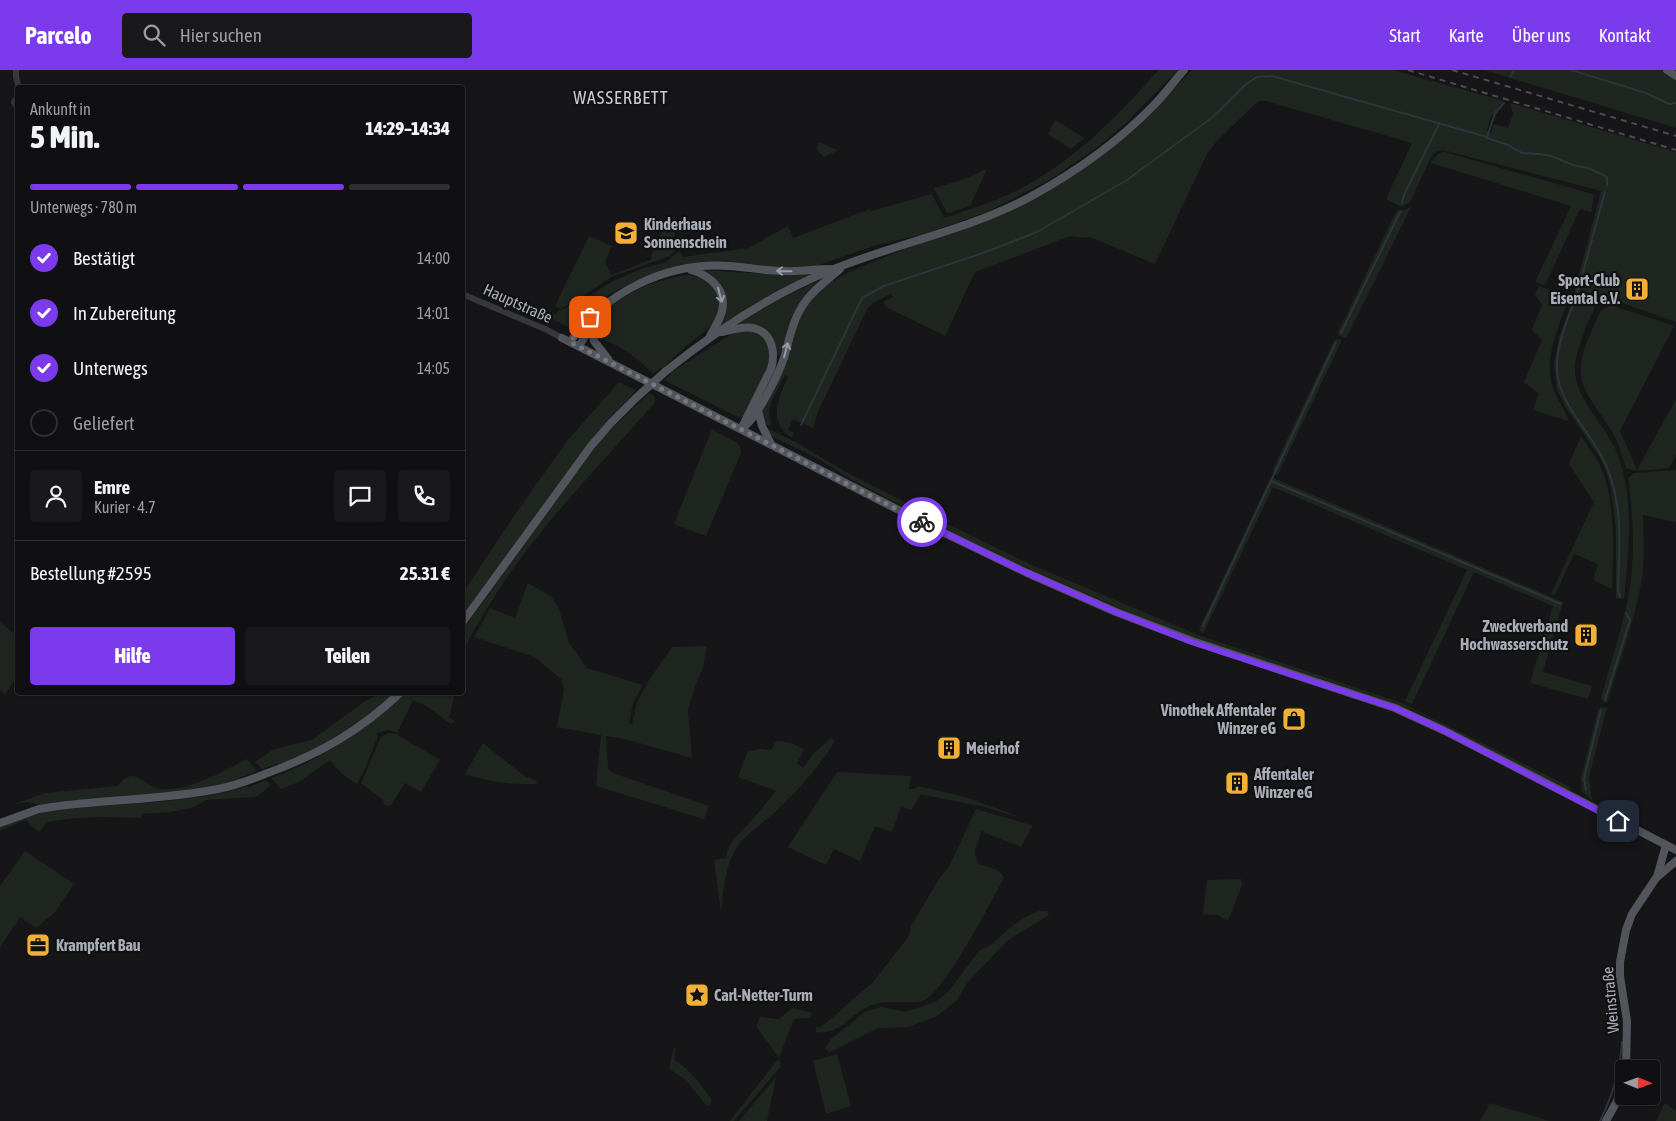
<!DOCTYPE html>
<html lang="de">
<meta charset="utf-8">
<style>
:root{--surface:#101012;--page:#19191b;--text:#f1f3f6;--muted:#9c9d9f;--line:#303032;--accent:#7c3aed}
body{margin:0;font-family:"Asap Condensed",sans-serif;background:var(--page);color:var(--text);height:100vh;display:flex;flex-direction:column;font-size:19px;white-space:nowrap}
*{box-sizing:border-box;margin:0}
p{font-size:16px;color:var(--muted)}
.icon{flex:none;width:28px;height:28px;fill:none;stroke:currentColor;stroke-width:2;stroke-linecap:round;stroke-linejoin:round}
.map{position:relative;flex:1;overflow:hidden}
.drawer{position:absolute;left:15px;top:15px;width:450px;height:610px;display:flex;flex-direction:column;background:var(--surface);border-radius:5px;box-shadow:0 1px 4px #0004,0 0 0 1px var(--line)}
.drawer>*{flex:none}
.needle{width:32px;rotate:91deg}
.controls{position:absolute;left:1615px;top:990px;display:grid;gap:10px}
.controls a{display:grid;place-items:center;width:45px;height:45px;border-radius:5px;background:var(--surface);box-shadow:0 1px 4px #0004,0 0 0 1px var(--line);font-size:25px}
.pin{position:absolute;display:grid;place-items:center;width:42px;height:42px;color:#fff;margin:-21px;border-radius:10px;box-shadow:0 2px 8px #0006}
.courier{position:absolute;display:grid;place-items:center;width:50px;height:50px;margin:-25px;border:4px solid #7c3aed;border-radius:50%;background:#fff;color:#222;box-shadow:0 1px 6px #0007}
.summary em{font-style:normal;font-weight:800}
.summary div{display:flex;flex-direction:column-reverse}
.summary{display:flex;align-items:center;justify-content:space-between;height:85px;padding:0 15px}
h1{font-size:32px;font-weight:800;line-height:38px}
.bar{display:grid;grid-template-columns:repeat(4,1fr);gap:8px 5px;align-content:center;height:60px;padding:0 15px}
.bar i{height:6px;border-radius:4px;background:var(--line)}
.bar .active{background:var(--accent)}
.bar p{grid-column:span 4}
.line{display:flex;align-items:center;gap:12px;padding:0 15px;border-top:1px solid var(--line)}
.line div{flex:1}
.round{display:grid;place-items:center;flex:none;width:52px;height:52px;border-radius:5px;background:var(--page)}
ol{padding:0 15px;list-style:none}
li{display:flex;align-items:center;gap:15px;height:55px}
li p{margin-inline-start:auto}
li .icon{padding:5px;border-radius:50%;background:var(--accent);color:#fff;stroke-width:4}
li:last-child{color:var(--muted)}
li i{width:28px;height:28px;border:2px solid var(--line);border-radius:50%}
.button{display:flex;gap:10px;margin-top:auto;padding:10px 15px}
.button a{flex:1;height:58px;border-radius:5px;background:var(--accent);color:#fff;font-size:20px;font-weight:800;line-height:58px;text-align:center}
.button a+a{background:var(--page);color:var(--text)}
header{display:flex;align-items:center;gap:30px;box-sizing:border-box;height:70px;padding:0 25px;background:var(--accent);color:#fff}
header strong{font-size:24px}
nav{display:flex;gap:28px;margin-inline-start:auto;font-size:18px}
.search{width:350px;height:45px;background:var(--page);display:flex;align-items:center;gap:12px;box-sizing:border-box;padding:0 18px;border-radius:5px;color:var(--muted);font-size:19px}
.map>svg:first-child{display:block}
.green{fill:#1e261f}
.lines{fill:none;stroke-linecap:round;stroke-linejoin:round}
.stream{stroke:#2c353c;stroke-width:2}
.minor{stroke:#37383d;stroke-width:6}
.major{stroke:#53555c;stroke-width:8}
.rail{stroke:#4a4c52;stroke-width:2;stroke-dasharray:6 5;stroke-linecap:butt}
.major-bridge{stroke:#53555c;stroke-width:8}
.oneway{stroke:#979ba6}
.done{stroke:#757880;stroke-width:5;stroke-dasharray:0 9}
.route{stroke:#7c3aed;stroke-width:6}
.labels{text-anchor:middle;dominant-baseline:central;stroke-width:4.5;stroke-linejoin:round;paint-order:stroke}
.poi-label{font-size:16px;font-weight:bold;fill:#a8adb8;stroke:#111113;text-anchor:start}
.street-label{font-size:16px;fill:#a8adb8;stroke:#111113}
.neighbourhood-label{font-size:18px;letter-spacing:1px;fill:#c9ccd4;stroke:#111113}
</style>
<header>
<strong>Parcelo</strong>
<div class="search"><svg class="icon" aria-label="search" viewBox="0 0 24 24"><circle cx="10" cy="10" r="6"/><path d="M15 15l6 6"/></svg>Hier suchen</div>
<nav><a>Start</a><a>Karte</a><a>Über uns</a><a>Kontakt</a></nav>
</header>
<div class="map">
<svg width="1676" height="1051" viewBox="0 0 1676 1051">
<rect width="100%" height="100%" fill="#161618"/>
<g class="green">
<path d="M 1158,0 L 1178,0 L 1127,52 L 1099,76 L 1051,109 L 987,142 L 921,165 L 877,175 L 813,197 L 794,199 L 737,195 L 648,206 L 613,222 L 600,231 L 573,259 L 550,248 L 552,243 L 556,245 L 558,241 L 577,233 L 613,211 L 644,198 L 666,192 L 679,181 L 683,187 L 748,178 L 788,156 L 793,168 L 870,139 L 871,141 L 932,124 L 944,148 C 968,140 993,132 1016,121 C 1070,94 1119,46 1158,0 Z"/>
<path d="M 1192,0 L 1393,0 L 1504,31 L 1490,48 L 1487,61 L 1491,62 L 1494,54 L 1508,58 L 1513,44 L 1510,33 L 1676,82 L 1676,252 L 1600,225 C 1591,247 1575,277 1575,301 C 1576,329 1604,354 1615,378 C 1635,421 1629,483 1624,529 L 1616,528 L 1616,461 L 1611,418 L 1606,401 L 1600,388 L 1565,336 L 1557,319 L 1554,295 L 1559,267 L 1572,231 L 1601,121 L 1443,80 L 1437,81 L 1432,85 L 1410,132 L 1401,137 L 1386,129 L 1412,73 L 1266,31 L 1258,31 L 1217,71 L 1207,84 L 1155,194 L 1090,167 L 1085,168 L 1070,166 L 975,202 L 945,266 L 888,238 L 884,234 L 884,231 L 893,227 L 891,224 L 874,232 L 867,239 L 817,344 L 813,358 L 793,349 L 788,360 L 794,363 L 792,368 C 767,352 778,329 788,307 L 785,305 L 772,330 L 769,342 L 771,356 L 763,354 L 762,341 L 803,240 L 816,223 L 826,215 L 851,201 L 912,176 L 968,158 L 1033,129 L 1062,112 L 1087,96 L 1160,33 Z"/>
<path d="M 1484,0 L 1661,0 L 1676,11 L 1676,58 Z"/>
<path d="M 1055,50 L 1085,68 L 1071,79 L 1048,64 Z"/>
<path d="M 819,72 L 837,80 L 837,81 L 824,87 L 818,81 L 817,77 Z"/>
<path d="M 1445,82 L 1592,124 L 1594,126 L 1591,142 L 1580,139 L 1545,215 L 1535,212 L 1571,136 L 1431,93 C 1435,87 1437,83 1445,82 Z"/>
<path d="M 987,99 L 970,136 L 949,143 L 947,143 L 934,118 L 962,110 Z"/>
<path d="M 1412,135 L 1346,268 L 1338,265 L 1338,262 L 1397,140 L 1406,140 Z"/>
<path d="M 670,146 L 681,150 L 670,176 L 676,180 L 670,186 L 611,207 L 576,231 L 560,239 L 555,236 L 589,166 L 612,176 L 605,191 L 611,205 L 652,189 L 651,185 Z"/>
<path d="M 703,200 L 787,205 L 817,202 L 766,227 L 717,258 L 721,251 L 718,212 L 713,206 L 703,202 Z"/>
<path d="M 690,205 L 705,209 L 714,218 L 718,225 L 718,241 L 711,256 L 686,276 L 662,299 L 660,298 L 653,304 C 642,291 613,269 596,269 C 595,263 594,259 596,253 C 608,227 663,206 690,205 Z"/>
<path d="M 824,208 L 811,221 L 779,286 L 777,285 L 776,278 L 770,266 L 736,255 L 773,232 Z"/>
<path d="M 1539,216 L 1568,226 L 1569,229 C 1560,253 1546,282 1551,309 C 1553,323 1562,336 1568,348 L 1568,351 L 1533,340 L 1539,324 L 1524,312 L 1542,270 L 1532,260 L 1542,234 L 1535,225 Z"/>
<path d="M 1609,236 L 1614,236 L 1674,256 L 1620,361 L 1637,400 L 1676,329 L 1676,385 L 1669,398 C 1658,399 1635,403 1626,398 C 1622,387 1619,375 1614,365 C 1588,321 1567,314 1592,260 C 1596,251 1599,239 1609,236 Z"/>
<path d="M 749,261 L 761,265 L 770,277 L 769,297 L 742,347 L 740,348 L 664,310 L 671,305 L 670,303 L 730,265 L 739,262 Z"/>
<path d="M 1336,269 L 1342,270 L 1277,406 L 1273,401 L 1274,397 L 1334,271 Z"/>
<path d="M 619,312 L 636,320 L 632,324 L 633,325 C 567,392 521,473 463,546 L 463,523 L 507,456 L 567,371 Z"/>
<path d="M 649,323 L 654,326 L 655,332 C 597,400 530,464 485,542 C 477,556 466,571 463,586 L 463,560 L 584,391 L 608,362 Z"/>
<path d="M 767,358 L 797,373 L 846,402 L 932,446 L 933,448 L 929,450 L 852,410 L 817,388 L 773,367 L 768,362 Z"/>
<path d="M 712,359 L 737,373 L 740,376 L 741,383 L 706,466 L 674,454 Z"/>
<path d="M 1581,366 C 1588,377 1597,388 1602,399 C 1616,437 1613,480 1612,519 L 1593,510 L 1598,494 L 1574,484 L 1555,525 L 1551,524 L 1594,432 L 1569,394 Z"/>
<path d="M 1676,400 L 1676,452 L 1643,445 C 1644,468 1645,491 1641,514 C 1633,555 1619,594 1607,633 L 1603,632 L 1601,628 C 1611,591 1624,554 1630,516 C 1635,486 1633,439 1628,408 L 1634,403 Z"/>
<path d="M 1271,407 L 1563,532 L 1543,602 L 1592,616 L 1588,629 L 1530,613 L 1553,536 L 1474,502 L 1412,634 L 1405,631 L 1467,500 L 1273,417 L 1203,564 L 1199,559 Z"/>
<path d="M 945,453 L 1034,496 L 1201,566 L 1402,633 L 1570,717 L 1571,719 L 1568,721 L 1416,641 L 1322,609 L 1227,580 L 1140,547 L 1016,493 L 941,457 L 942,454 Z"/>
<path d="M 528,513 L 551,526 L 559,539 L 569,573 L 587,598 L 643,615 L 633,633 L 629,654 L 632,654 L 637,632 L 649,610 L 672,577 L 707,576 L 703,598 L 695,616 L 688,639 L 692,688 L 625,669 L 606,666 L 608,699 L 613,703 L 709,736 L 704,749 L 596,716 L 601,665 L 557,657 L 564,619 L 561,609 L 534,587 L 474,567 L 490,538 L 515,548 Z"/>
<path d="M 0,552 L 13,563 L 17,558 L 17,607 L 5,624 L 0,620 Z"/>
<path d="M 407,622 L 455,623 L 449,648 L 455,651 L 451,654 L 426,636 L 413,630 L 397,663 L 389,660 L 376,663 L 378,666 L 365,699 L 357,714 L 342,704 L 330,690 L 299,712 L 281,719 L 271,708 C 321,690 366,659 407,622 Z"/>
<path d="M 380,623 L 393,623 L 393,625 C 355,657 326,676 280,695 L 279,693 L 262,699 L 255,692 L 274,679 L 312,670 L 364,632 Z"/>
<path d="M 1601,637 L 1607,638 L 1589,707 L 1592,730 L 1582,721 L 1581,707 L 1598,640 Z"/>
<path d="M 389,663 L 396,664 L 440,690 L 421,722 L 405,713 L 390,736 L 385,735 L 383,730 L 361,713 L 381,667 Z"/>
<path d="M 831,668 L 835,671 C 820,696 799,719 778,739 C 765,752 746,763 736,779 C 724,798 724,820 721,842 L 714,790 L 726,788 C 729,769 738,766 750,752 C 759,742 768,731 776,721 L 738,707 L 748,681 L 760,679 L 771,680 L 776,671 C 786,671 797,674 804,680 L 797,693 L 803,698 L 813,684 Z"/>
<path d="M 483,673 L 523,705 L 536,711 L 537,714 C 513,715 488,712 465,704 Z"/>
<path d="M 247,689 L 257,701 L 239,708 L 239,710 C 176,728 109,725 44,735 L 25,732 L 12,735 L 45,723 L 118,716 C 135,692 145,719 162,719 C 192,720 221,702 247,689 Z"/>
<path d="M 837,702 L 911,706 L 909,719 L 915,719 L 918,716 L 966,727 L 1025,749 L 981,736 L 924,725 L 920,725 L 912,740 L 901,737 L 892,762 L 875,756 L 860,791 L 834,779 L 826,795 L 788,777 Z"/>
<path d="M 266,710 L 271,715 L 258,726 L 254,727 L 206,730 L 194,737 L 171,742 L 142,744 L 142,748 C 111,747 78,746 47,752 L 39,762 L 25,750 L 0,761 L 0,757 L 5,755 C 21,749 37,743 53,741 C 118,731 184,736 247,716 L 249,717 Z"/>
<path d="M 976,739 L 1031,755 L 1032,757 L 1021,777 L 981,761 C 979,776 970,779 979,794 C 989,798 999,797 1004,808 C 991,831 943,926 922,931 C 905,935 886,928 869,936 C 851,944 839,966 816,962 L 816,957 L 821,957 L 827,952 L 873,912 L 909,866 L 911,856 L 917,846 L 939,809 L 950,795 Z"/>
<path d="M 25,781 L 74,814 L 55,842 L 36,858 L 20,847 L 0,877 L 0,816 Z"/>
<path d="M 1241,809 L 1242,815 L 1228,851 L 1218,845 L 1203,844 L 1207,810 Z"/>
<path d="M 1039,841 L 1047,841 L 1049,845 L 1008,870 L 968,912 L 957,930 L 937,946 L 909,957 L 878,958 L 830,982 L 825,979 L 831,969 L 865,942 L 881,937 L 906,942 L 935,932 L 948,922 L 979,881 L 992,874 L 1013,855 L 1027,846 Z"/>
<path d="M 695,913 L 708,920 L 701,935 L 688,931 L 690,924 L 696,926 L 695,929 L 699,931 L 702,926 L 691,922 Z"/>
<path d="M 792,938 L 810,942 L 812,944 L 809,948 L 794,949 L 779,988 L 781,996 L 734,1051 L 730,1051 L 779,988 L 756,956 L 760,947 L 779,949 Z"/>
<path d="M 674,977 L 676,979 L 674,990 C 690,999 702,1016 712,1030 L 709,1036 L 707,1036 L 685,1009 L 669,999 Z"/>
<path d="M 837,984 L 851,1036 L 826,1044 L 813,991 Z"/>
<path d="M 776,1007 L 767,1051 L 739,1051 Z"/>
<path d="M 1490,1033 L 1549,1051 L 1480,1051 Z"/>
<path d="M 1665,1033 L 1676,1041 L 1676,1051 L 1656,1051 Z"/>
</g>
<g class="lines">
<g class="stream">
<path d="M 1571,0 L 1646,23 L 1669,34 L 1676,33"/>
<path d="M 1511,6 L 1514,0"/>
<path d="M 1487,68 L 1508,75 L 1522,83 L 1539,84 L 1551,86 L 1573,95 L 1588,98 L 1607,107 L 1607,115"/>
<path d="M 1605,122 C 1596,152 1589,183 1580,213 C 1572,241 1552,279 1558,308 C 1562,334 1587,360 1600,383 C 1624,424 1620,475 1618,520 L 1620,527"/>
<path d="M 1402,133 L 1404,125 L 1439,54"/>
<path d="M 1341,263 L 1400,142"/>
<path d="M 801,355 L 862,228 L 884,216 L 983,183 L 1037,162 L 1127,110 L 1214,46 L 1245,15 L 1257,7 L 1272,6 L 1487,67 L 1495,43 L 1504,33"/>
<path d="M 1271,411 L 1561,534"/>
<path d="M 1203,556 L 1336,272"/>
<path d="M 1605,630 L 1630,550 L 1626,543"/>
<path d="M 1586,720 L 1584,709 L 1585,704 L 1601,640"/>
<path d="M 1600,1051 C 1613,1025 1620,1001 1622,972"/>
</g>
<g class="minor">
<path d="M 16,0 L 16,7 L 19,18"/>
<path d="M 18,25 L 14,32 L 18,40"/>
<path d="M 462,224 L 545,259 L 562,268"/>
</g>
<g class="major">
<path d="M 1667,0 L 1676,6"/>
<path d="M 691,200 C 709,205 727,219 722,241 C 720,250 714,258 710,266"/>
<path d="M 591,256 L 594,271 L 608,289"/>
<path d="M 722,262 C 732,260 743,256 753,258 C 772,262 776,282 771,299 L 741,359"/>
<path d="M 562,268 L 932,457 L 1025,502 L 1116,542 L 1192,571 L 1395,638 L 1445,661 L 1676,780"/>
<path d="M 570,272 C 605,222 667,192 728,196 C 747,197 765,201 784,201 C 800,202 815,199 830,199"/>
<path d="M 579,276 L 592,255"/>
<path d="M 666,301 C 717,260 773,223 834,199 C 898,173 968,160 1030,127 C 1074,103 1119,71 1154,35 C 1165,24 1174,11 1184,0"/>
<path d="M 758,340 L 762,356 L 771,374"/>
<path d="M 741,359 C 756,351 778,305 784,288 C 789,272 791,255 800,240 C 809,223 825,212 840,199"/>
<path d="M 462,553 L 591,376 L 610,354 L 637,327"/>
<path d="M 0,753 L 39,739 L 52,737 C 107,729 164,730 218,719 C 234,716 250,710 265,704 C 318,685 360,661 401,622"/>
<path d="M 1657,807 L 1666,775"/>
<path d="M 1626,999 L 1627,951 L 1620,906 L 1620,892 L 1626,860 L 1632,844 L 1656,808 L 1676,791"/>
<path d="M 1606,1051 L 1617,1031 L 1624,1010"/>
</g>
<g class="rail">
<path d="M 1408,0 L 1676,80"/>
<path d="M 1452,0 L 1676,66"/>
</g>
<path class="major-bridge" d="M 637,327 L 666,301"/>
</g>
<defs><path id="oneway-shaft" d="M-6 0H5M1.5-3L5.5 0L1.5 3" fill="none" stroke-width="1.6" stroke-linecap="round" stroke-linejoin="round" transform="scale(1.25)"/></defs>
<g class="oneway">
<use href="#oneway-shaft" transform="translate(784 201) rotate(-179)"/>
<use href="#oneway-shaft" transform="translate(720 225) rotate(75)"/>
<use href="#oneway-shaft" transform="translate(786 280) rotate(-75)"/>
</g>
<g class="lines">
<path class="done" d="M 590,247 L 570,272 L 922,452"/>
<path class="route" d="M 922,452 L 1025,502 L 1116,542 L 1192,572 L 1395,638 L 1445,661 L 1618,751"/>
</g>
<defs>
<g id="school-square" transform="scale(1.25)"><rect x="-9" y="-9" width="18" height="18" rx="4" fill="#f2b134" stroke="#111113"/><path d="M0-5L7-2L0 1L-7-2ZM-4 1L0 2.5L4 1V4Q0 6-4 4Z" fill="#111"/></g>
<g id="building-square" transform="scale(1.25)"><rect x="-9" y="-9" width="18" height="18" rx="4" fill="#f2b134" stroke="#111113"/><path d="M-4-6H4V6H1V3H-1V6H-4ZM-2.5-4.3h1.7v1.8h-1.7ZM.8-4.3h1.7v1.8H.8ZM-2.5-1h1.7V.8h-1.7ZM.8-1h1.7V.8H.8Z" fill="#111"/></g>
<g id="shop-square" transform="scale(1.25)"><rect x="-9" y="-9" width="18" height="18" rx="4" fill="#f2b134" stroke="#111113"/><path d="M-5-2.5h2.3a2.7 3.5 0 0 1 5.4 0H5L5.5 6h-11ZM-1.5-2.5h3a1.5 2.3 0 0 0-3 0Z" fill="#111"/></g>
<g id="office-square" transform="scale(1.25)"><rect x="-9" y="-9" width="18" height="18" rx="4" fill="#f2b134" stroke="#111113"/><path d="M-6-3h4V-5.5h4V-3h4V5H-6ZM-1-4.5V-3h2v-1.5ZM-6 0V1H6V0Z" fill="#111"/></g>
<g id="sight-square" transform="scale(1.25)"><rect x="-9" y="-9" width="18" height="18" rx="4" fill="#f2b134" stroke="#111113"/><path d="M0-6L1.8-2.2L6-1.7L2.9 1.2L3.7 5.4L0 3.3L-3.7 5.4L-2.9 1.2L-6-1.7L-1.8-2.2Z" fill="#111"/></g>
</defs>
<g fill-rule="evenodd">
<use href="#school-square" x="626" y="163"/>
<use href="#building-square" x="1637" y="219"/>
<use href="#building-square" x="1586" y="565"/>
<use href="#shop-square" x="1294" y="649"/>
<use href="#building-square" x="949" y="678"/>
<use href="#building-square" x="1237" y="713"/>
<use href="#office-square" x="38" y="875"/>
<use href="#sight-square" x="697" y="925"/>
</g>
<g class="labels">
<g class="poi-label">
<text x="644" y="154">Kinderhaus<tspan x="644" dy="18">Sonnenschein</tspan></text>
<text x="1620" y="210" text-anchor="end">Sport-Club<tspan x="1620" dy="18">Eisental e.V.</tspan></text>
<text x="1568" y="556" text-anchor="end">Zweckverband<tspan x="1568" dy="18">Hochwasserschutz</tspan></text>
<text x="1276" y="640" text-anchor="end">Vinothek Affentaler<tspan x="1276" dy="18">Winzer eG</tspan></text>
<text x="966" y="678">Meierhof</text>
<text x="1254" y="704">Affentaler<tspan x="1254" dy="18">Winzer eG</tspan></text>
<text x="56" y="875">Krampfert Bau</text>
<text x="714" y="925">Carl-Netter-Turm</text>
</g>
<g class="street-label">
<text transform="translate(518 233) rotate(24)">Hauptstraße</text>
<text transform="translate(1610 930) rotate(-95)">Weinstraße</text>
</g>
<g class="neighbourhood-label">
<text x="621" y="27">WASSERBETT</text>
</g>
</g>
</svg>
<div class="controls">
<a><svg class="needle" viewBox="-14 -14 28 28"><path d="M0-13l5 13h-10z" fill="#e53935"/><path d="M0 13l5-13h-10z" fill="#9c9d9f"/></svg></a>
</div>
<div class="pin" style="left:590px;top:247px;background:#ea580c"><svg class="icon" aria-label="bag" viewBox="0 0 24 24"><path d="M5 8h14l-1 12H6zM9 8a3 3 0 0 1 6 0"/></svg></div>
<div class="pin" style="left:1618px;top:751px;background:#1f2937"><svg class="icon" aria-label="home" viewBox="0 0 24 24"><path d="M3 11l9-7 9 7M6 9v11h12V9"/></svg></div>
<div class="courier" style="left:922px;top:452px"><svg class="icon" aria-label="bike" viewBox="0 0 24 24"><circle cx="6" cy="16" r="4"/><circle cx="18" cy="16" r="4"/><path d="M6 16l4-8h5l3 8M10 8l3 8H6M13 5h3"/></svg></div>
<section class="drawer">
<div class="summary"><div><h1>5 Min.</h1><p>Ankunft in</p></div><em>14:29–14:34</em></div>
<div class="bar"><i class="active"></i><i class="active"></i><i class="active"></i><i></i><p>Unterwegs · 780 m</p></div>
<ol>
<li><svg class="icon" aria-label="check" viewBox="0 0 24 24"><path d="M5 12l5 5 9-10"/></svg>Bestätigt<p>14:00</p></li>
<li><svg class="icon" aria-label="check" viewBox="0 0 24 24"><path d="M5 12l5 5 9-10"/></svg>In Zubereitung<p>14:01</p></li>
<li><svg class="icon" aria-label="check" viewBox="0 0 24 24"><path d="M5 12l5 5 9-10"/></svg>Unterwegs<p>14:05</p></li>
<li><i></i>Geliefert</li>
</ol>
<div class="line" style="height:90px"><a class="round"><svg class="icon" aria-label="person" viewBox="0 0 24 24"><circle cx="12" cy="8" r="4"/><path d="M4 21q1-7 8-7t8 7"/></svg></a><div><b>Emre</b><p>Kurier · 4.7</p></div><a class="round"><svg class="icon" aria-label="chat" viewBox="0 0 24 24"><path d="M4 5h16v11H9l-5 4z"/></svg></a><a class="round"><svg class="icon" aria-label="phone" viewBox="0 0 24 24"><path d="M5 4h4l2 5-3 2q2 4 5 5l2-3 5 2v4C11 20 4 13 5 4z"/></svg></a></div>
<div class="line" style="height:65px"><div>Bestellung #2595</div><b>25.31 €</b></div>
<div class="button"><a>Hilfe</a><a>Teilen</a></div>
</section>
</div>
